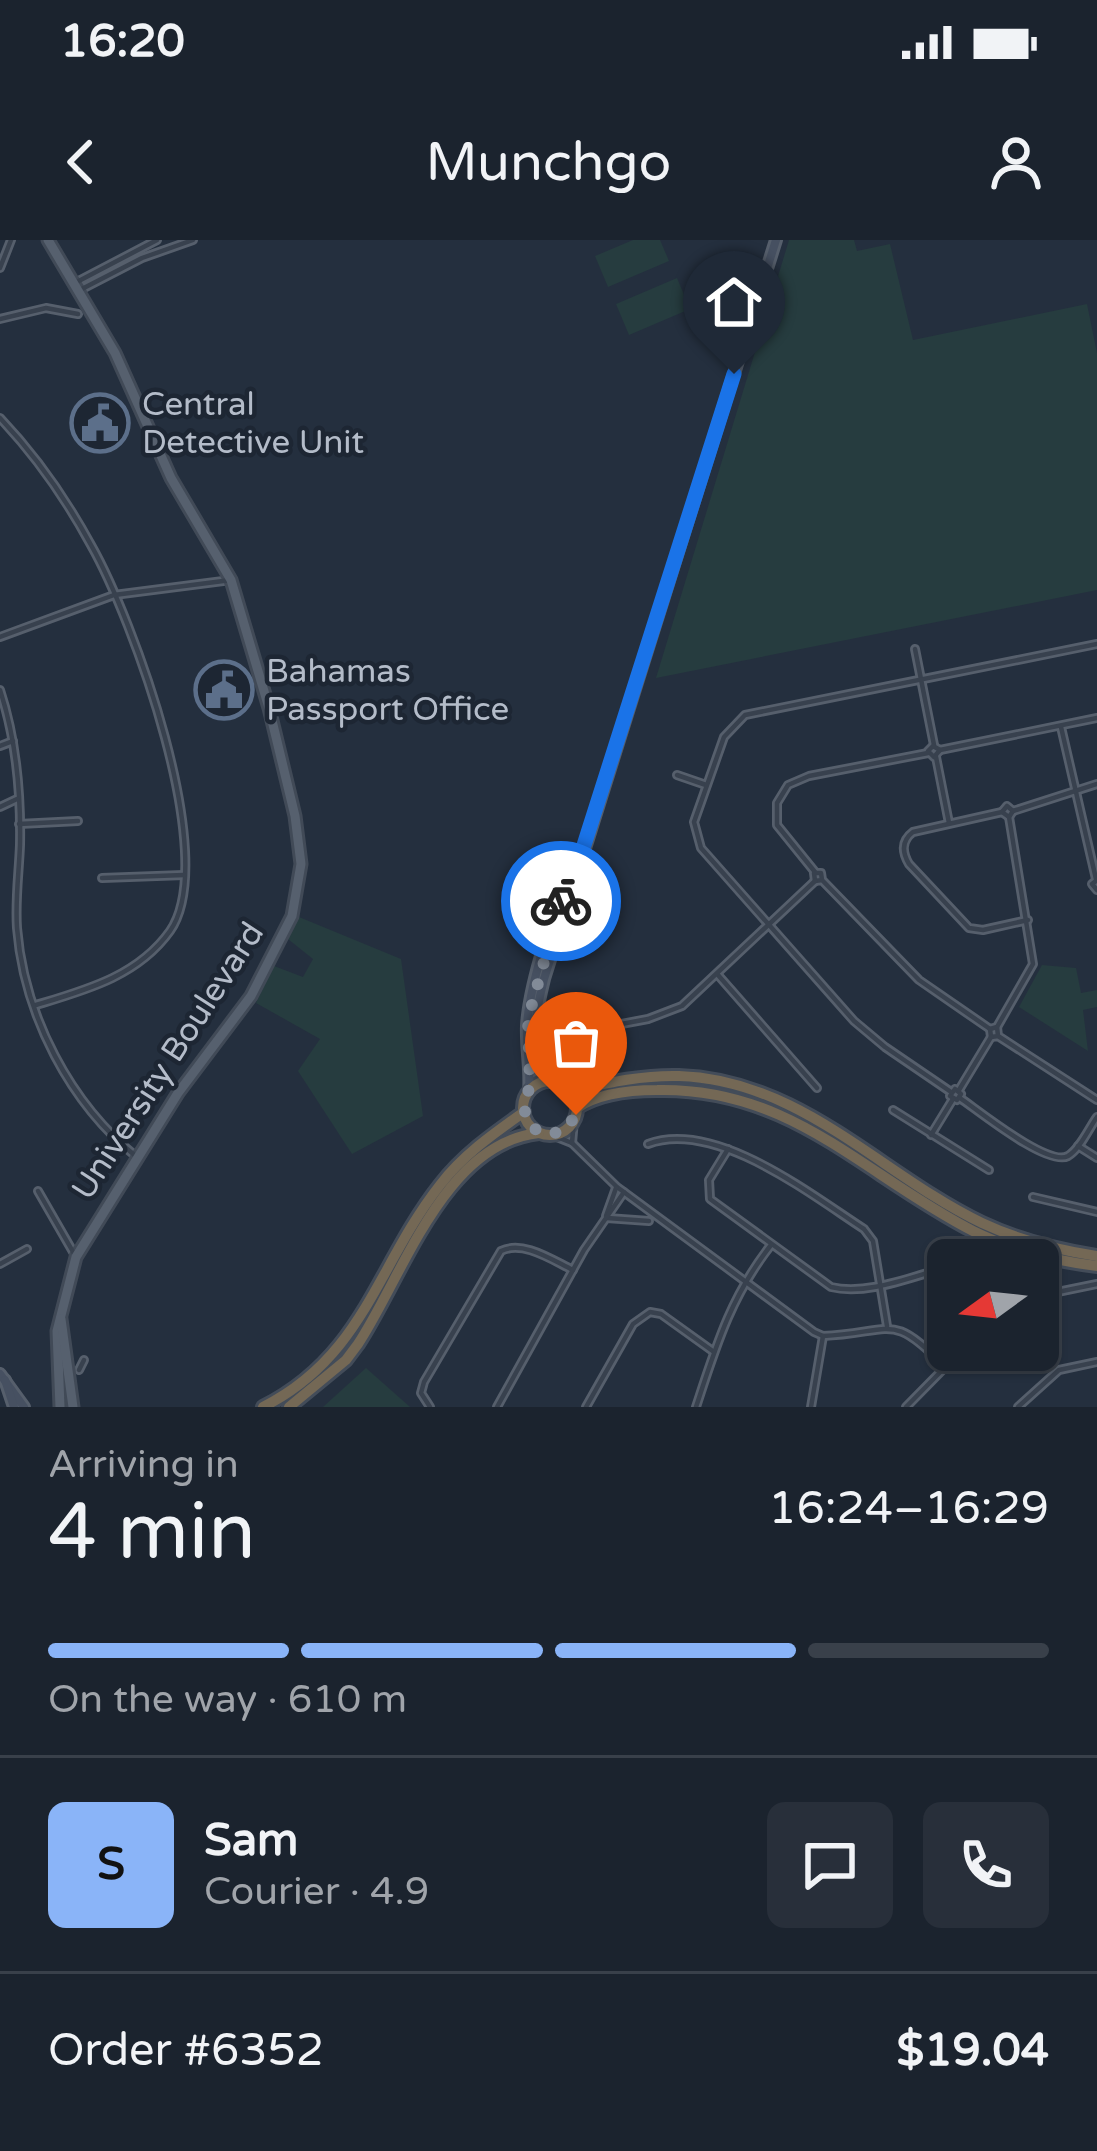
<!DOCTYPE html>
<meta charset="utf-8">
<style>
:root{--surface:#1b232e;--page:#282f3a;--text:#f1f3f6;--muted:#a0a4aa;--line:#39404a;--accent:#8ab4f8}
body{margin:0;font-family:"Varela Round",sans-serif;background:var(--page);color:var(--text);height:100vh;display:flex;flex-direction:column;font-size:45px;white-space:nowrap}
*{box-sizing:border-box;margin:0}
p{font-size:39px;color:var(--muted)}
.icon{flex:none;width:66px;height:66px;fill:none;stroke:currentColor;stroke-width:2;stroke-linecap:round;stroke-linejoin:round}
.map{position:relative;height:1167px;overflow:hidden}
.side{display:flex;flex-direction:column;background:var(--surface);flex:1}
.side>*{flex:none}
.needle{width:78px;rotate:255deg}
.controls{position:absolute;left:927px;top:999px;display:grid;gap:24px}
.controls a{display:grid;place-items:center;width:132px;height:132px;border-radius:18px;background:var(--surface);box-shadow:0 3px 9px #0004,0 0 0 3px var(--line);font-size:60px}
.pin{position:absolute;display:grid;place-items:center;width:102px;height:102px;color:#fff;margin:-123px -51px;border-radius:50% 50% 50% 0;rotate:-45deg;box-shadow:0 0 12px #0007}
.pin .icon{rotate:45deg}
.courier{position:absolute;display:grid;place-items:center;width:120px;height:120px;margin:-60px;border:9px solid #1a73e8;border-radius:50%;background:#fff;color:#222;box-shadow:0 3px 15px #0007}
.head em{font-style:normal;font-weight:600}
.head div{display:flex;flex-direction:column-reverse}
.head{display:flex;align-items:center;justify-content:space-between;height:204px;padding:0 48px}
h1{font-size:78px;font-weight:600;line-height:90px}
.bar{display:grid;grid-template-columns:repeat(4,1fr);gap:18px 12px;align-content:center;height:144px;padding:0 48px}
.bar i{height:15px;border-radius:9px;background:var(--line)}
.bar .active{background:var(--accent)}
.bar p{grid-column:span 4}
.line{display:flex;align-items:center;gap:30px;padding:0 48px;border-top:3px solid var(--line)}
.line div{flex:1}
.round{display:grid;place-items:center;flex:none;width:126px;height:126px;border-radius:18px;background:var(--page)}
.status{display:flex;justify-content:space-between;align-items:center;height:84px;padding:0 60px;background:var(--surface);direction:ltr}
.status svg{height:33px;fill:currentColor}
header{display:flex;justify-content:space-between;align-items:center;height:156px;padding:0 48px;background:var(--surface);font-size:54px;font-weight:600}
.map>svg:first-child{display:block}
.green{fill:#263c3f}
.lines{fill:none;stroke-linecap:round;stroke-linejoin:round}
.street-casing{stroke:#565f6c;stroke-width:10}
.secondary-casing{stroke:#565f6c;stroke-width:14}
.primary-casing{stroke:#414a57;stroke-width:15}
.highway-casing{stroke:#434c59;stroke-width:16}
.street{stroke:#38414e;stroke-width:4.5}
.secondary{stroke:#465061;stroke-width:8}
.primary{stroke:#56606e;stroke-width:9}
.highway{stroke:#746855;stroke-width:10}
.done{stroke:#828b98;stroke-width:12;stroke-dasharray:0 21.6}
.route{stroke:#1a73e8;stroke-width:15}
.labels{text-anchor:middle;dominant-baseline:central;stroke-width:9;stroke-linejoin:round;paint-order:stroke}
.poi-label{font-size:33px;fill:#b4bcc9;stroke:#1d2633;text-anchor:start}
.street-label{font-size:33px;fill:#b4bcc9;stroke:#1d2633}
</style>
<div class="status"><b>16:20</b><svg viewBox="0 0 49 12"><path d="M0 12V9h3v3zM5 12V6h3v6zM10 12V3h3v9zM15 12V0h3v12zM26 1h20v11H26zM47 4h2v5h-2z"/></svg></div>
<header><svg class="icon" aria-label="back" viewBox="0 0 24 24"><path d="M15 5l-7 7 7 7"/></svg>Munchgo<svg class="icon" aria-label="person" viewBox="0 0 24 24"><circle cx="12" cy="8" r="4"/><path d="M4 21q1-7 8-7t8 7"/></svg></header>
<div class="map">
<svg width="1097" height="1167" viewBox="0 0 1097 1167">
<rect width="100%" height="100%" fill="#242f3e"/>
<g class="green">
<path d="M 633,0 L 660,0 L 669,21 L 608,47 L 595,16 Z"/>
<path d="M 789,0 L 854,0 L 857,11 L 890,4 L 913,100 L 1087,64 L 1097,113 L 1097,350 L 656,438 Z"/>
<path d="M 677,38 L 690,69 L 629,95 L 616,64 Z"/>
<path d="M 299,677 L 401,719 L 423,876 L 352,914 L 298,831 L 320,799 L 256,763 L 274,726 L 303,737 L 313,719 L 288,699 Z"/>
<path d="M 1042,725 L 1076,728 L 1081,753 L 1097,750 L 1097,767 L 1083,770 L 1088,811 L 1019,767 Z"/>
<path d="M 366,1128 L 410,1167 L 323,1167 Z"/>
</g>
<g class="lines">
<g class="street-casing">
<g id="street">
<path d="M 0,28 L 11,0"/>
<path d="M 73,44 L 157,0"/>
<path d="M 78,51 L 142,18 L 193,0"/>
<path d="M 0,79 L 46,68 L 78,74"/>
<path d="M 0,178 C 36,216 66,259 91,305 C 132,377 221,618 170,691 C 138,736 86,750 36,765"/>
<path d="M 0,397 L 114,355 L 231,340"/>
<path d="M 915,409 L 934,505"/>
<path d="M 0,450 C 16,499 21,553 20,605 C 19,632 15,660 17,688 C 24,775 70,864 138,918"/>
<path d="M 1061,487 L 1096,639"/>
<path d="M 0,506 L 13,501"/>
<path d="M 933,506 L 940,510 L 934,517 L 928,511 Z"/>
<path d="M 940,510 L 1097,478"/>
<path d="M 936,517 L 949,583"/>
<path d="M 677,535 L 706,545"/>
<path d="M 1007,566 L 1013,571 L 1009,577 L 1002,572 Z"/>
<path d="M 0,567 L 17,559"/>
<path d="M 1013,571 L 1097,544"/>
<path d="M 1002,572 L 913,592 C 901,601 902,612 909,624 L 969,688 L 983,690 L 1028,680"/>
<path d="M 19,584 L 78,581"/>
<path d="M 815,632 L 777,585 L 777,563 L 788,545 L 809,536 L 928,513"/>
<path d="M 102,638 L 184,635"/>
<path d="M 822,640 L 821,633 L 814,633 L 815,641 L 822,640 L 919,740 L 990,789"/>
<path d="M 1097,640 L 1092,644 L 1097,650"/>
<path d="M 718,735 L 817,848"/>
<path d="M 997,787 L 1033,724 L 1009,577"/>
<path d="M 573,793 L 648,779 L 682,766 L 815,641"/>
<path d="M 998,796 L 991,797 L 990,789 L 997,787 L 998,796 L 1097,860"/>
<path d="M 955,849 L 961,854 L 957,860 L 950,856 Z"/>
<path d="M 959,850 L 991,797"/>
<path d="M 951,852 L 885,807 L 854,781 L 701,608 L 694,582 L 724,497 L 745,475 L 1097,404"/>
<path d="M 960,858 C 979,871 1048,927 1068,916 C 1080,909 1089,888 1097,877"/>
<path d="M 893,870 L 989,930"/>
<path d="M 552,895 L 572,903 L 617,947 L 814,1092 L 823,1096 C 892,1093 891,1070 945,1127"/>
<path d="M 931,895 L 953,859"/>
<path d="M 572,903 L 574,880"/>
<path d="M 648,904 C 715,879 810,954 864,989 L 873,1001 L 887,1086"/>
<path d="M 1078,906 L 1097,918"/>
<path d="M 728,909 L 709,940 L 710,959 L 831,1047 C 867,1056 913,1036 948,1027"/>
<path d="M 38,951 L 76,1017"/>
<path d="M 1033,957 L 1097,972"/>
<path d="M 606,976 L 616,948"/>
<path d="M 607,978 L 649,981"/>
<path d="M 0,1024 L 27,1009"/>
<path d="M 1038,1056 L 1097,1044"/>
<path d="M 79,1130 L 84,1120"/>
<path d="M 430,1167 L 421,1153 L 424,1142 L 501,1011 C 523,1000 552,1020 573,1030"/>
<path d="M 497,1167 L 584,1010 L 624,952"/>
<path d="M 586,1167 L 633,1084 L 650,1072 L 661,1074 L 714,1112"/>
<path d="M 696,1167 C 716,1106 731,1056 771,1005"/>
<path d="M 811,1167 L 823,1096"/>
<path d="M 906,1167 L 962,1110"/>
<path d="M 1018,1167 L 1059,1130 L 1097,1122"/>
</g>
</g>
<g class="secondary-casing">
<g id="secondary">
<path d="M 549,842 C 525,814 536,772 544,739 L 776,0"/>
<path d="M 529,852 C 531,830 526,808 527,786 C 529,748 556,656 577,625"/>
<path d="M 0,1134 L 24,1167"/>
<path d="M 5,1140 L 14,1167"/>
</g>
</g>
<g class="primary-casing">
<g id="primary">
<path d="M 48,0 L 115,113 L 171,238 L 231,340 L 269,468 L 295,576 L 301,624 L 292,676 L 251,756 L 178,853 L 76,1017 L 57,1091 L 60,1167"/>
<path d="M 61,1079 L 73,1167"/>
</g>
</g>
<g class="highway-casing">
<g id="highway">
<circle cx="550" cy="868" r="27"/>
<path d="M 570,851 C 607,843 642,835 679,836 C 801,840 880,934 982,983 C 1018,1000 1058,1010 1097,1016"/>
<path d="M 577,868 C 599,853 630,850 657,850 C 791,847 862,934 973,991 C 1011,1010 1055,1021 1097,1026"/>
<path d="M 263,1167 C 364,1116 377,1025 440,945 C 463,915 493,894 524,872"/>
<path d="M 289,1167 L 346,1120 L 358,1104 C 403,1036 444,903 539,893"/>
</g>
</g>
<use href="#street" class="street"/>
<use href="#secondary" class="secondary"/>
<use href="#primary" class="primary"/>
<use href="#highway" class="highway"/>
</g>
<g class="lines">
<path class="done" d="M 561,661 L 528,779 L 530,844 L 524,869 L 531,887 L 548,895 L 565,890 L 576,875"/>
<path class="route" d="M 561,661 L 578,624 L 734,134"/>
</g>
<defs>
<g id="civic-ring" transform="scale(3)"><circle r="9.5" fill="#1d2633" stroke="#5c6f8a" stroke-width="1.5"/><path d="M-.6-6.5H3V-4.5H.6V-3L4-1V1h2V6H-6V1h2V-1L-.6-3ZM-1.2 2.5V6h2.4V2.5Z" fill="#5c6f8a"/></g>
</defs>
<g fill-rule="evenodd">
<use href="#civic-ring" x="100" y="183"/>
<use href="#civic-ring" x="224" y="450"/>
</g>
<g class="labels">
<g class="poi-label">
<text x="142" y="164">Central<tspan x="142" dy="38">Detective Unit</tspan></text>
<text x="266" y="431">Bahamas<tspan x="266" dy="38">Passport Office</tspan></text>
</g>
<g class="street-label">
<text transform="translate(168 821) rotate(-57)">University Boulevard</text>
</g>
</g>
</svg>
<div class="controls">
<a><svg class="needle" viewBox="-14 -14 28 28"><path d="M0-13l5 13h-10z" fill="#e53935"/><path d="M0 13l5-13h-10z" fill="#a0a4aa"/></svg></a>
</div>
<div class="pin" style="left:576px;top:875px;background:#ea580c"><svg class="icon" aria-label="bag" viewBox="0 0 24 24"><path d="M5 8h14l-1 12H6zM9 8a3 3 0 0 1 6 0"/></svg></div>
<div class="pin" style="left:734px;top:134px;background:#1f2937"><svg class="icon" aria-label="home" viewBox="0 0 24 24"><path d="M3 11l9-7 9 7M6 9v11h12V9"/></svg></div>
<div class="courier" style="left:561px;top:661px"><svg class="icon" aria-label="bike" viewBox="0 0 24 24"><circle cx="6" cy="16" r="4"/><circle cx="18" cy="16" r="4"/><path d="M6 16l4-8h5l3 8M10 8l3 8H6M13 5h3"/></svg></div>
</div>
<section class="side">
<div class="head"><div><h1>4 min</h1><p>Arriving in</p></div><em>16:24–16:29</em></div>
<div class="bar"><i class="active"></i><i class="active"></i><i class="active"></i><i></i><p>On the way · 610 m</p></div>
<div class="line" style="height:216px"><b class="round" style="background:var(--accent);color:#111">S</b><div><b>Sam</b><p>Courier · 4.9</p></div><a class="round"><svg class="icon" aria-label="chat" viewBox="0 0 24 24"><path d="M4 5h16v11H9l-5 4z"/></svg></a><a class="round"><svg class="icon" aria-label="phone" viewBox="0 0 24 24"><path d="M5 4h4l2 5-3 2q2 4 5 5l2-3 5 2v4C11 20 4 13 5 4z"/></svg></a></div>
<div class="line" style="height:156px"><div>Order #6352</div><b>$19.04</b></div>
</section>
